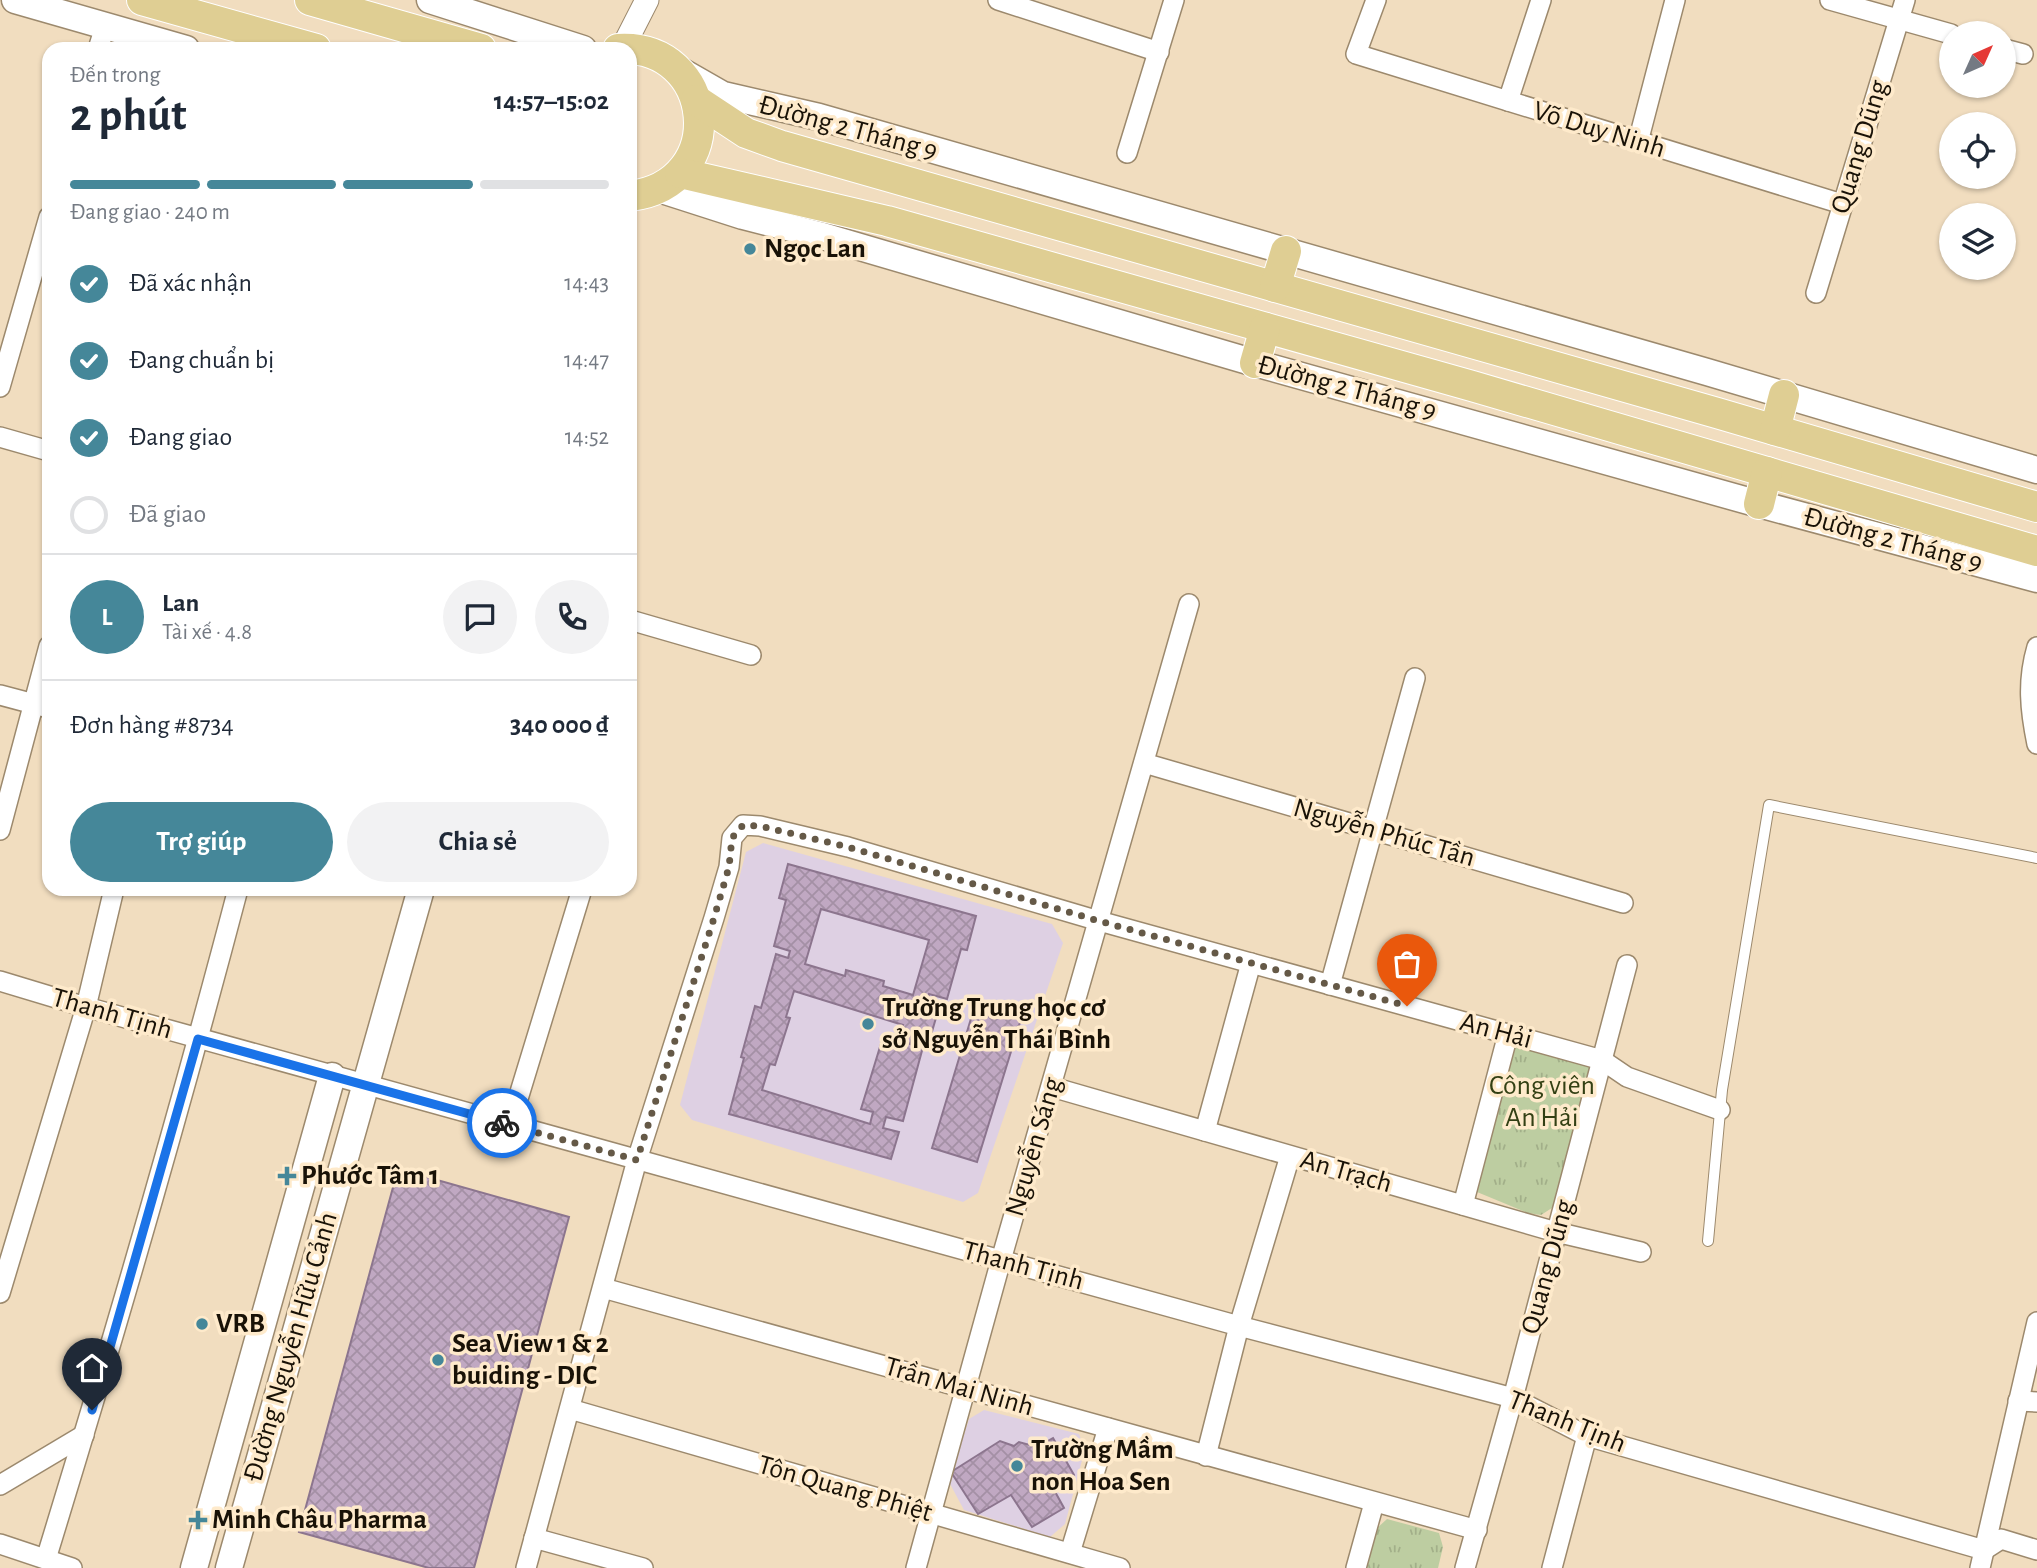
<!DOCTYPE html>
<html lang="vi">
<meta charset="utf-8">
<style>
:root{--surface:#fff;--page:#f2f2f3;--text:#1f2937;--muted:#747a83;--line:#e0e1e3;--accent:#458799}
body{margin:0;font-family:"Alegreya Sans",sans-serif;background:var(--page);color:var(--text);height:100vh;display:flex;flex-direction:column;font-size:26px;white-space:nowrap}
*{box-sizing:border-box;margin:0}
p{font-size:23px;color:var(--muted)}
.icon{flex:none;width:38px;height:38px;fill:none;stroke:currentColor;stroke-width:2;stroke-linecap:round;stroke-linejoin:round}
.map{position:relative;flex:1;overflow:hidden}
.panel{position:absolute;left:42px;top:42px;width:595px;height:854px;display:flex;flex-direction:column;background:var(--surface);border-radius:21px;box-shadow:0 2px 5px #0004}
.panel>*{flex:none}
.needle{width:46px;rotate:45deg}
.buttons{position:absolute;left:1939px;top:21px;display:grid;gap:14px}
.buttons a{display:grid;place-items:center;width:77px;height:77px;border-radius:50%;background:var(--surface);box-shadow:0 2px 5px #0004;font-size:35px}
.pin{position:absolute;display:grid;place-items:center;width:60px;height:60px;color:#fff;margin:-72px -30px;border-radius:50% 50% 50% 0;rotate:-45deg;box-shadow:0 0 7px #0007}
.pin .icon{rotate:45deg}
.courier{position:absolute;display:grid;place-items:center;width:70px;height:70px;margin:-35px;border:5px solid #1a73e8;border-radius:50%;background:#fff;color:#222;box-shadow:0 2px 9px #0007}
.headline em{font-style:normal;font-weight:700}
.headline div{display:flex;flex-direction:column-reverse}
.headline{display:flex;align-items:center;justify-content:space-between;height:119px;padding:0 28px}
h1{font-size:46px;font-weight:700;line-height:52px}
.bar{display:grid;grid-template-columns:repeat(4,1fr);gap:10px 7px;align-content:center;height:84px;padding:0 28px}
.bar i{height:9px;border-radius:5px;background:var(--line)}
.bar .selected{background:var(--accent)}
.bar p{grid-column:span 4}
.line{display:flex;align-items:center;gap:18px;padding:0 28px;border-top:2px solid var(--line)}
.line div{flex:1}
.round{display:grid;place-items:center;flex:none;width:74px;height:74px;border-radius:37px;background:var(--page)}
ol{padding:0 28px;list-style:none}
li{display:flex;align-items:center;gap:21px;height:77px}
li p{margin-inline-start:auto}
li .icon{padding:7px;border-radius:50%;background:var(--accent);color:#fff;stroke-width:4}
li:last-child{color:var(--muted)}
li i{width:38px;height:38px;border:4px solid var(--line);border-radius:50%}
.action{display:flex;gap:14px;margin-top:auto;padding:14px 28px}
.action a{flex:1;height:80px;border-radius:42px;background:var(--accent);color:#fff;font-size:28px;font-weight:700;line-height:80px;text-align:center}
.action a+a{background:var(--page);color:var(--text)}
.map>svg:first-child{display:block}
.education{fill:#ded0e3}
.park{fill:url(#park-tufts)}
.building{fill:url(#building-cross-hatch);stroke:#8c758e;stroke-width:2;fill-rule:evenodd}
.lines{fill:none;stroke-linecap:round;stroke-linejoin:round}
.service-casing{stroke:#9c896d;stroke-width:12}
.minor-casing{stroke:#9c896d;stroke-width:22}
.tertiary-casing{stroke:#9c896d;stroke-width:25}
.secondary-casing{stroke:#9c896d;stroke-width:29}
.primary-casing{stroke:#fff;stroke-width:32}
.service{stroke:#fff;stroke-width:10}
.minor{stroke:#fff;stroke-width:19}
.tertiary{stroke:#fff;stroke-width:23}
.secondary{stroke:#fff;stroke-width:26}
.primary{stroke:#dfce93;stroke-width:30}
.done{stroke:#655947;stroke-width:7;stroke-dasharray:0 12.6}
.route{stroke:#1a73e8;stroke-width:9}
.poi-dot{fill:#458799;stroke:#feeacb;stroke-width:2.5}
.labels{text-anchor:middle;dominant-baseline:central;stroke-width:7;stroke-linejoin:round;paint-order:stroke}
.street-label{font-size:28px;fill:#191207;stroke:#feeacb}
.poi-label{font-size:28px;font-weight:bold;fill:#191207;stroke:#feeacb;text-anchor:start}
.park-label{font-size:28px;fill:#334014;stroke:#feeacb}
</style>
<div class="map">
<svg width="2037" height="1568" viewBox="0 0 2037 1568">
<defs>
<pattern id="park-tufts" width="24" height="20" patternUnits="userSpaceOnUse" patternTransform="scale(1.75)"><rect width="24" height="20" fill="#bdcda1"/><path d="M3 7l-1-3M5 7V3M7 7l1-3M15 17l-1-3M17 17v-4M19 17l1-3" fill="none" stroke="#a2af89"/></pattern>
<pattern id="building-cross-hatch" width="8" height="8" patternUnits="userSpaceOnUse" patternTransform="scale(1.75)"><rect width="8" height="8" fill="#c0a8c2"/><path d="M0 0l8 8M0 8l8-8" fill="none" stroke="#a490a5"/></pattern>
</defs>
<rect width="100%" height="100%" fill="#f1ddbf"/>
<g class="education">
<path d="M 763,843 L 1052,924 L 1063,943 L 978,1193 L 963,1202 L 692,1120 L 680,1105 L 746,852 Z"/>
<path d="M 984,1410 L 1079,1434 L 1085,1449 L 1065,1524 L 1050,1537 L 964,1510 L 949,1482 L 969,1419 Z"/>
</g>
<g class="park">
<path d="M 1515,1047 L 1589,1064 L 1591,1075 L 1555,1206 L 1541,1215 L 1528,1213 L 1477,1192 Z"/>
<path d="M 1387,1519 L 1439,1533 L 1443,1547 L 1438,1568 L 1365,1568 L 1375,1530 Z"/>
</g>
<g class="building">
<path d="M 788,864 L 976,916 L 967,950 L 961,949 L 947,999 L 929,994 L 928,1000 L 940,1004 L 931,1035 L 914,1030 L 910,1044 L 923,1047 L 903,1121 L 886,1117 L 883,1128 L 899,1132 L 891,1159 L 729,1114 L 744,1058 L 741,1057 L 755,1006 L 761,1008 L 776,954 L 788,958 L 790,951 L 774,946 L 786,900 L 779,898 ZM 821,909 L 929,940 L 913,995 L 883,986 L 884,981 L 846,970 L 845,976 L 805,964 ZM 794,991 L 903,1025 L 898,1042 L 883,1037 L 861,1109 L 873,1112 L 870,1124 L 762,1090 L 770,1064 L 775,1065 L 790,1018 L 786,1017 Z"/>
<path d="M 976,1002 L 1022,1016 L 977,1162 L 932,1148 Z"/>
<path d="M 398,1169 L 569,1217 L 474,1568 L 429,1568 L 299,1532 Z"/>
<path d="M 1053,1438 L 1074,1475 L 1053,1488 L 1064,1508 L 1032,1527 L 1011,1495 L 978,1514 L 951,1472 L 1000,1441 L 1014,1446 L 1019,1442 L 1037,1447 Z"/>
</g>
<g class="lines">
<g class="service-casing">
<path id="service" d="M 1708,1241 L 1722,1090 L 1769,805 L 2037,858"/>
</g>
<g class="minor-casing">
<g id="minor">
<path d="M 998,0 L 1159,52"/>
<path d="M 1376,0 L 1356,54 L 1842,204"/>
<path d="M 1830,0 L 1951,34"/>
<path d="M 98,49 L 105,27"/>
<path d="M 2004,49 L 2023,54"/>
<path d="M 1508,101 L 1541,0"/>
<path d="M 1638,142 L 1675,0"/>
<path d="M 1127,153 L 1174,0"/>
<path d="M 1816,293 L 1905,0"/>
<path d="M 0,387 L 49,217"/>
<path d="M 0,437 L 49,451"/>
<path d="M 630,620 L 751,655"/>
<path d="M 2037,647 C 2027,681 2030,710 2037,744"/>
<path d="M 0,695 L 49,708"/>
<path d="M 1144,763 L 1623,903"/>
<path d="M 0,830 L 49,646"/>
<path d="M 0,981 L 86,1007 L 1239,1326 L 1513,1398 L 1587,1436 L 1984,1550 L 2001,1539 L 2037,1550"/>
<path d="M 1330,985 L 1415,678"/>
<path d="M 1052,1087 L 1556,1232 L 1641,1252"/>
<path d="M 510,1125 L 582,889"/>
<path d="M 1205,1131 L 1251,963"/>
<path d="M 1463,1205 L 1508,1034"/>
<path d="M 603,1288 L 1477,1530"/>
<path d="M 0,1293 L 86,1007 L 114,889"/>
<path d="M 2018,1401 L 2037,1402"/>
<path d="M 570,1409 L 1120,1568"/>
<path d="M 1206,1456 L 1239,1326 L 1290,1156"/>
<path d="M 0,1485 L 84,1435"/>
<path d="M 534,1538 L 643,1568"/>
<path d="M 0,1544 L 72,1568"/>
<path d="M 1070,1553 L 1108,1428"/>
<path d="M 46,1559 C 114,1337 179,1114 238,889"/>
<path d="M 526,1568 L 637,1160 L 714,918 L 729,867 L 732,838 L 743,825 L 760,826 L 848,847 L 1099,921 L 1602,1060 L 1627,1077 L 1720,1110"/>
<path d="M 916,1568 L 1001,1260 L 1189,604"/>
<path d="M 1356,1568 L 1374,1503"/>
<path d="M 1465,1568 L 1513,1398 L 1627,965"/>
<path d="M 1552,1568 L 1587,1436"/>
<path d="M 1980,1568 L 2037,1322"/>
</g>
</g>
<g class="tertiary-casing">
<path id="tertiary" d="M 622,49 L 647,0"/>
</g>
<g class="secondary-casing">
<g id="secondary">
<path d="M 15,0 L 186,49"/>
<path d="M 430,0 L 583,49"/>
<path d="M 674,67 L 723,95 L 819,117 L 1707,372 L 2037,470"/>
<path d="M 659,189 L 743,216 L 819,235 L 1255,363 L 1759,504 L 2037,579"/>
<path d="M 194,1568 L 332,1076"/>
<path d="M 229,1568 L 421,889"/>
</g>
</g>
<g class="primary-casing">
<g id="primary">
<path d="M 142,0 L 316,49"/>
<path d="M 310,0 L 481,49"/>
<path d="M 618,49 C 716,43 731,184 630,196"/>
<path d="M 696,100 L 746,133 L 782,146 L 1717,413 L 2037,507"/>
<path d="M 680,173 L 887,221 L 1472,386 L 2037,551"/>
<path d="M 1275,287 L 1286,251"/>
<path d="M 1255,363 L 1265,328"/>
<path d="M 1775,430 L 1784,395"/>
<path d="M 1759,504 L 1767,472"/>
</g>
</g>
<use href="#service" class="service"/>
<use href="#minor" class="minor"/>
<use href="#tertiary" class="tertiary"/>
<use href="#secondary" class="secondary"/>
<use href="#primary" class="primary"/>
</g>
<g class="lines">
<path class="done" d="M 502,1123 L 637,1160 L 714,918 L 729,867 L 732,838 L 743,825 L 760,826 L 848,847 L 1099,921 L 1407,1006"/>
<path class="route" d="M 92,1410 L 198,1039 L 502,1123"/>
</g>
<g class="poi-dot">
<circle cx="750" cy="249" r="7"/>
<circle cx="868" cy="1024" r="7"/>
<path d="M283.5 1165.5h7v7h7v7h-7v7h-7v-7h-7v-7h7z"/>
<circle cx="202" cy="1324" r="7"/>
<circle cx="438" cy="1360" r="7"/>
<circle cx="1017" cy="1466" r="7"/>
<path d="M194.5 1509.5h7v7h7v7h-7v7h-7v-7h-7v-7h7z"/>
</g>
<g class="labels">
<g class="street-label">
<text transform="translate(848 128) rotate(15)">Đường 2 Tháng 9</text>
<text transform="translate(1599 130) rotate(17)">Võ Duy Ninh</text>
<text transform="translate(1860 147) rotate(-73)">Quang Dũng</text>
<text transform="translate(1347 388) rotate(15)">Đường 2 Tháng 9</text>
<text transform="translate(1893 540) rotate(15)">Đường 2 Tháng 9</text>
<text transform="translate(1384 833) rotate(16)">Nguyễn Phúc Tần</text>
<text transform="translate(112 1014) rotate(16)">Thanh Tịnh</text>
<text transform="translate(1496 1031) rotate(15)">An Hải</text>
<text transform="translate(1034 1147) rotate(-74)">Nguyễn Sáng</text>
<text transform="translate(1346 1172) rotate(16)">An Trạch</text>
<text transform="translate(1023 1266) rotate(15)">Thanh Tịnh</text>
<text transform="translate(1548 1267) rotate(-75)">Quang Dũng</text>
<text transform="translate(291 1347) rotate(-74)">Đường Nguyễn Hữu Cảnh</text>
<text transform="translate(959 1387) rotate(16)">Trần Mai Ninh</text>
<text transform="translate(1567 1422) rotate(22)">Thanh Tịnh</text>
<text transform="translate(845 1489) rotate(16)">Tôn Quang Phiệt</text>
</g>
<g class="poi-label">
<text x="764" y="249">Ngọc Lan</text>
<text x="882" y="1008">Trường Trung học cơ<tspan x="882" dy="32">sở Nguyễn Thái Bình</tspan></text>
<text x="301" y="1176">Phước Tâm 1</text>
<text x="216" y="1324">VRB</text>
<text x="452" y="1344">Sea View 1 &amp; 2<tspan x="452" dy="32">buiding - DIC</tspan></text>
<text x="1031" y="1450">Trường Mầm<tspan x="1031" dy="32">non Hoa Sen</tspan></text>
<text x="212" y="1520">Minh Châu Pharma</text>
</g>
<g class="park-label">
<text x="1542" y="1086">Công viên<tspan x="1542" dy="32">An Hải</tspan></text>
</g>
</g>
</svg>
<div class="buttons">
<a><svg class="needle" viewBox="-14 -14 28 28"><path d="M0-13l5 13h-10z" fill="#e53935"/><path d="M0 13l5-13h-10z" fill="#747a83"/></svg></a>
<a><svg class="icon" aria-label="locate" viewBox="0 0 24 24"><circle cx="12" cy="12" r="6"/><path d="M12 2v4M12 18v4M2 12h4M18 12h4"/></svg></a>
<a><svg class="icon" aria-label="layers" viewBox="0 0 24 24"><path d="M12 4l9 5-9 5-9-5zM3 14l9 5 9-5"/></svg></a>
</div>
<div class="pin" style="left:1407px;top:1006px;background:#ea580c"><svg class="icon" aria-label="bag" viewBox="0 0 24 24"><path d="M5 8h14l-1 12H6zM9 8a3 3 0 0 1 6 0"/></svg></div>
<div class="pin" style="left:92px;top:1410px;background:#1f2937"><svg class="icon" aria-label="home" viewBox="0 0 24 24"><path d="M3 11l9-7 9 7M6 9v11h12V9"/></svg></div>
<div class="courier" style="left:502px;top:1123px"><svg class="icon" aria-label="bike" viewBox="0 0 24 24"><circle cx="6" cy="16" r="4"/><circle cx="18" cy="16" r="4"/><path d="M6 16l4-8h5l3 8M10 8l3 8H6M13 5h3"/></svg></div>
<section class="panel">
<div class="headline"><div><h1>2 phút</h1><p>Đến trong</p></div><em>14:57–15:02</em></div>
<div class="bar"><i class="selected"></i><i class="selected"></i><i class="selected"></i><i></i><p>Đang giao · 240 m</p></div>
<ol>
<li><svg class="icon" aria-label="check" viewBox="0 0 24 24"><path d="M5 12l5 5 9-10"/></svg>Đã xác nhận<p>14:43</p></li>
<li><svg class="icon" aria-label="check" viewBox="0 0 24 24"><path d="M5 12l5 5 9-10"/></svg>Đang chuẩn bị<p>14:47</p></li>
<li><svg class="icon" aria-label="check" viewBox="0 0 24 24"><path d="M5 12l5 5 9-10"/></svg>Đang giao<p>14:52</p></li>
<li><i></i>Đã giao</li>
</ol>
<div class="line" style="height:126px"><b class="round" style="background:var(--accent);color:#fff">L</b><div><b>Lan</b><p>Tài xế · 4.8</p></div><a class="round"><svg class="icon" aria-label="chat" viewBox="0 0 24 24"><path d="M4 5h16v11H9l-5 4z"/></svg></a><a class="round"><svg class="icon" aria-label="phone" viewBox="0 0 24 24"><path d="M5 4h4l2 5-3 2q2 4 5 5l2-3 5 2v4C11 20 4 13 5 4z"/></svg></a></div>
<div class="line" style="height:91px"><div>Đơn hàng #8734</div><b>340 000 ₫</b></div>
<div class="action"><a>Trợ giúp</a><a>Chia sẻ</a></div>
</section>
</div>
